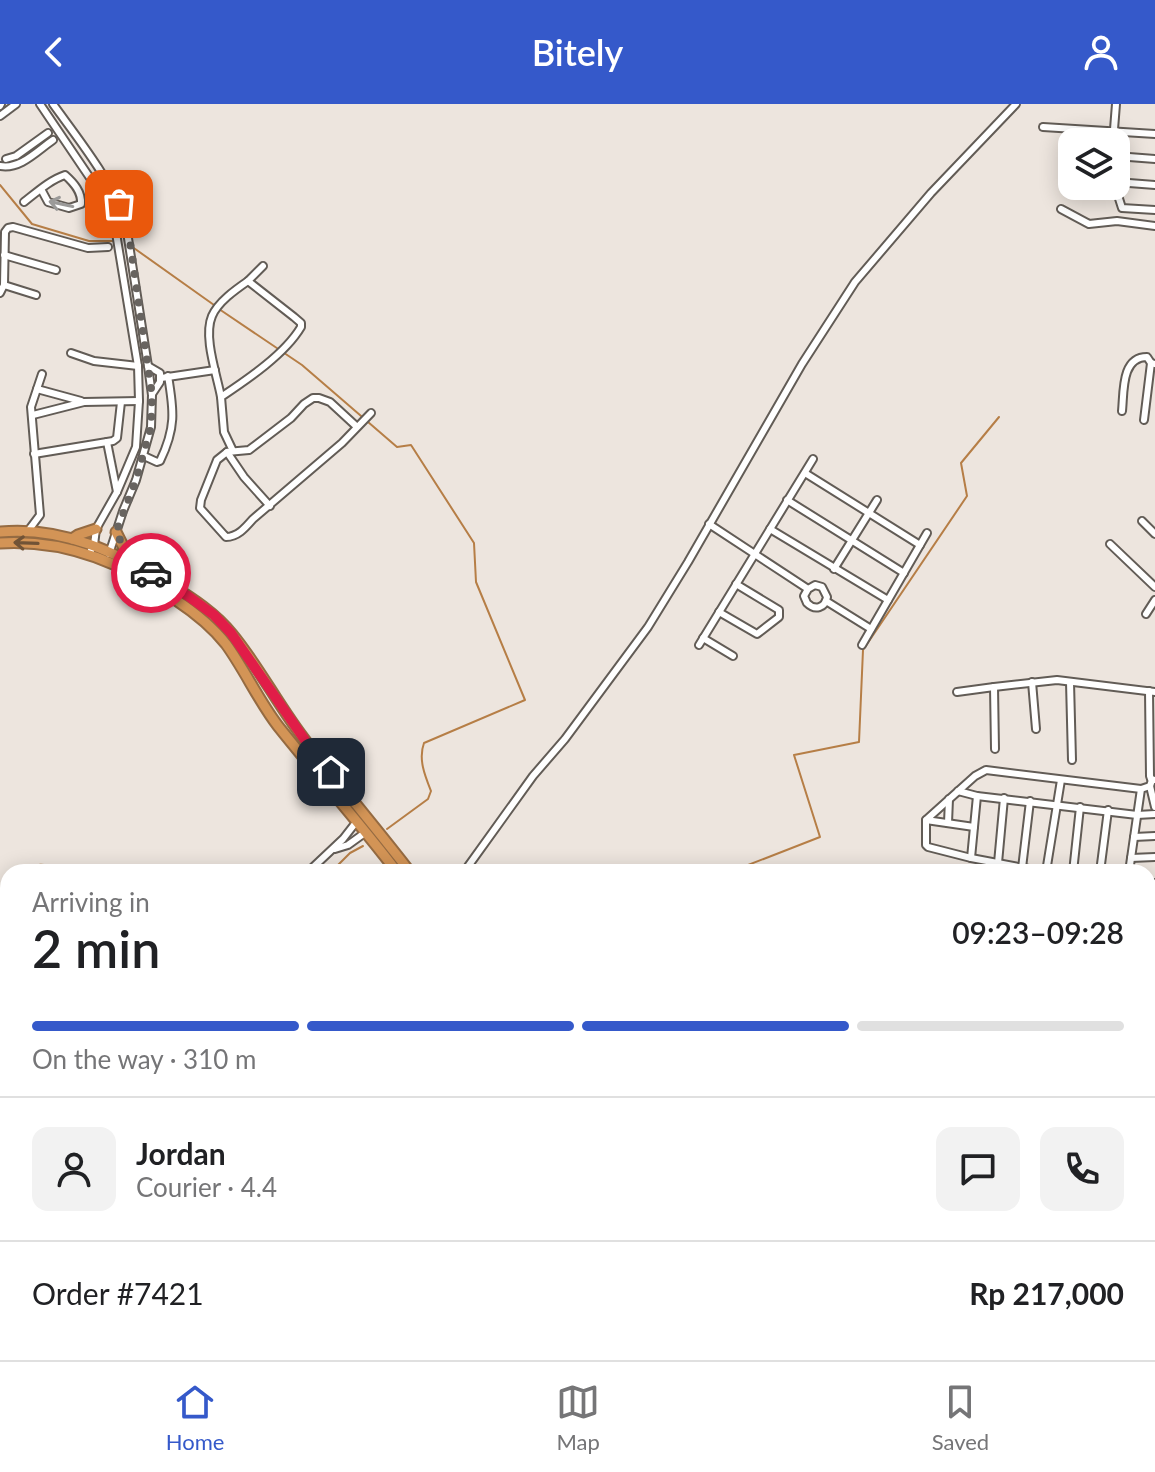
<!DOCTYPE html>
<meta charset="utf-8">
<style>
:root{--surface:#fff;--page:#f2f2f2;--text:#202124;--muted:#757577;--line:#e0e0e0;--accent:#3559ca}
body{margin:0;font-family:Lato,sans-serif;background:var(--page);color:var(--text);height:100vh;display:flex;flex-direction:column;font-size:30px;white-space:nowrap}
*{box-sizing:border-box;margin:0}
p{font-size:26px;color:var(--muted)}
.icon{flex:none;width:44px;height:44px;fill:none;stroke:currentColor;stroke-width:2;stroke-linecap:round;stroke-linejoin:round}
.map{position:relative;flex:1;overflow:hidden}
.drawer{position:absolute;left:0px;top:760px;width:1156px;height:496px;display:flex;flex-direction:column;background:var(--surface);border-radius:24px 24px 0 0;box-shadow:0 4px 20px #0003}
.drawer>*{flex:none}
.controls{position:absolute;left:1058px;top:24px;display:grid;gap:16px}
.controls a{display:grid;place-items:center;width:72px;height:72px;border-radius:16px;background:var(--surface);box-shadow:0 4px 20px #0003;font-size:40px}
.pin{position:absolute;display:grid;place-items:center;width:68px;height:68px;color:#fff;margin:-34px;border-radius:16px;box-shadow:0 4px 12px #0006}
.courier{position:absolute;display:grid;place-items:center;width:80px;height:80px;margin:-40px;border:6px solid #e11d48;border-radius:50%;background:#fff;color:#222;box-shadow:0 2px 10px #0007}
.headline em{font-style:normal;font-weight:600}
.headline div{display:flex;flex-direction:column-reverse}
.headline{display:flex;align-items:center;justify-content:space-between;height:136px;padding:0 32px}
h1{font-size:52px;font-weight:600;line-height:60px}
.bar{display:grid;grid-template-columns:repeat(4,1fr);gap:12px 8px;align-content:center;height:96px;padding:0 32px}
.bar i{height:10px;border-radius:6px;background:var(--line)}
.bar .current{background:var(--accent)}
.bar p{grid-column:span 4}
.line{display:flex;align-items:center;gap:20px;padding:0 32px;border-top:2px solid var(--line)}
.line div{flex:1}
.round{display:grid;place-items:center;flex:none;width:84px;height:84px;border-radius:16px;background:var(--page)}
header{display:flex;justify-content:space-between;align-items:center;height:104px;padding:0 32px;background:var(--accent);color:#fff;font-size:36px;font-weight:600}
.menu{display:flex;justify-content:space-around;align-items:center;height:112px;border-top:2px solid var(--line);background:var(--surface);font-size:22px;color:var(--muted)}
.menu a{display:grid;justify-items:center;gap:4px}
.menu .current{color:var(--accent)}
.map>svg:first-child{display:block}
.built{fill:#e4d6ca}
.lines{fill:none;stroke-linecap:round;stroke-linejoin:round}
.stream{stroke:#b67e46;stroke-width:2}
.minor-casing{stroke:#625c56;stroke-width:10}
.highway-casing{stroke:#956b42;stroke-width:13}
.minor{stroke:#fff;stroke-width:6}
.highway{stroke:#d39456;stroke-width:9}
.oneway{stroke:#9b9a99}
.oneway2{stroke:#715336}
.done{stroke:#686460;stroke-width:8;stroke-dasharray:0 14.4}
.route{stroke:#e11d48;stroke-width:10}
</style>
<header><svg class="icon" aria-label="back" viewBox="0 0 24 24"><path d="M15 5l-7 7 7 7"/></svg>Bitely<svg class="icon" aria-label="person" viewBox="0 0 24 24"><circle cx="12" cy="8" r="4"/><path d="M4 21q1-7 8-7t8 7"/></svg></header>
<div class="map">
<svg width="1155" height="1256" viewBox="0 0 1155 1256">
<rect width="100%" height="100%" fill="#ede5de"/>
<path class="built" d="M 198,1248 L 367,1248 L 365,1256 L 196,1256 Z"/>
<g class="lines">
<g class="stream">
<path d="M 0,81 L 32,120 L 89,137 L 114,137"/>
<path d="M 131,142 L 214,201"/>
<path d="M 219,205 L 302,261 L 397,343 L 411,341 L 474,439 L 476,478 L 525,596 L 424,639 C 418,655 425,672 431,687 L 428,695 L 387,725"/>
<path d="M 23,768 C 39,756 46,761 64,768"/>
<path d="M 331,768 L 350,749 L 363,742"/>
<path d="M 730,768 L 820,733 L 794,651 L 859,638 L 863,546 L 967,392 L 961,359 L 999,313"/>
<path d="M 0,794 L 8,780"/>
</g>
<g class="minor-casing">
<g id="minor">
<path d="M 40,0 L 109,102 L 116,129 L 138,262 L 139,297 L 136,343 L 117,388 L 96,425 L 94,441 L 89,450"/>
<path d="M 53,0 C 79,36 109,73 125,115 L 148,262 L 152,291 L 151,323 L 136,376 L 123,407 L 109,450"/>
<path d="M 0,2 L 1,0"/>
<path d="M 0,12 L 16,0"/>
<path d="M 1043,23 L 1155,30"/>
<path d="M 1113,38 L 1116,0"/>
<path d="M 1116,52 L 1155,55"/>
<path d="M 6,55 L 16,52 L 48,29"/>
<path d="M 0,62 C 20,66 37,47 53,36"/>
<path d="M 1064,66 L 1064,50 L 1072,50"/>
<path d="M 1116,78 L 1155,81"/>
<path d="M 1115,82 L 1122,104 L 1155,106"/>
<path d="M 24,98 C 37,88 50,76 65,71 C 74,79 82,88 81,100 L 69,104 L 48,98 L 41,85"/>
<path d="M 1061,105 L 1089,120 L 1117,117 L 1155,122"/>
<path d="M 4,151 L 56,166"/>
<path d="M 4,181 L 36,191"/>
<path d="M 0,189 L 4,181 L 5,128 L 8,124 L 13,123 L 88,144 L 108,143"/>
<path d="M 71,249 L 94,257 L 138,262"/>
<path d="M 148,262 L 160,269 L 160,278 L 152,290"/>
<path d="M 161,274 L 215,266"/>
<path d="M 37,285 L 81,297"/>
<path d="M 221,293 C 217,271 203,233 212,212 C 218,198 235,186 248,177"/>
<path d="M 1122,307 C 1124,288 1121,253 1147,253 L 1151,259 L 1155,260"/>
<path d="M 33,311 L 84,298 L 139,297"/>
<path d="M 1144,316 L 1151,259"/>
<path d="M 356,322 L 330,298 L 319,294 L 313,294 L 304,300 L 291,314 L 249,346 L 227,348 L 217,356 L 201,396 L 200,404 L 226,433 C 238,433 246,423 253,415 L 342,339 L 371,309"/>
<path d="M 107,338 L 117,388"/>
<path d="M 233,347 L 224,328 L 221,293 C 248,275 285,250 301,223 L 301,219 L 294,213 L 248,177 L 263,162"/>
<path d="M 227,348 L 244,373 L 270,402"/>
<path d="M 34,350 L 113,337 L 117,334 L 121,298"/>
<path d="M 144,352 L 157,358 L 160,357 C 176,324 174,307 168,272"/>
<path d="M 805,369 L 920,441"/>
<path d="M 787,396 L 904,469"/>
<path d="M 1142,417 L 1155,430"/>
<path d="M 709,420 L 808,485 L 815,481 L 822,483 L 827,493 C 825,504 815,507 807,499 L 804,492 L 808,485"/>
<path d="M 770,425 L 888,496"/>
<path d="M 28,427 L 40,411 L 31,303 L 42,270"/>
<path d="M 1110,440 L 1155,483"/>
<path d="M 834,465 L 877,396"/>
<path d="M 826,497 L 871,525"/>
<path d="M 719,508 L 757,530 L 779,513 L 779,506 L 736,480"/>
<path d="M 1146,510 L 1155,496"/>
<path d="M 703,534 L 733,552"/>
<path d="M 699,541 L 813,355"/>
<path d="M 862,541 L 927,429"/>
<path d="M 1032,578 L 1036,625"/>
<path d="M 1070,578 L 1072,656"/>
<path d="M 1149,587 L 1150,672 L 1151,675 L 1155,676"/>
<path d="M 957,588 L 994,583"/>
<path d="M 995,645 L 994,583 L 1057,576 L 1155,588"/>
<path d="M 1150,682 L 1155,703"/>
<path d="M 958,687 L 977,692 L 1137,711 L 1155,710"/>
<path d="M 926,716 L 974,723"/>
<path d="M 948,719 L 949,695"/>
<path d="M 1134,733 L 1155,732"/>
<path d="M 335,745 L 348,741 L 366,728"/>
<path d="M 971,754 L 977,692"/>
<path d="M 1131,754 L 1155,753"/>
<path d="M 998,759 L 1004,694"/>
<path d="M 1022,764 L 1030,697"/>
<path d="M 308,768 L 343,735 L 357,717"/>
<path d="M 464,768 L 533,672 L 565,635 L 648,523 L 688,458 L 802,260 L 855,178 L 931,89 L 1016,0"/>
<path d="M 1045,768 L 971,754 L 928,743 L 926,741 L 926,716 L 975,672 L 986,666 L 1141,685"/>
<path d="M 1046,768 L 1061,676"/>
<path d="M 1073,768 L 1080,703"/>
<path d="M 1100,768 L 1108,706"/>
<path d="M 1129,768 L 1141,685 L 1150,682 L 1152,676"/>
<path d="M 1148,779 L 1155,779"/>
<path d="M 1148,807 L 1155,807"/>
<path d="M 1148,958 L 1155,958"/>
<path d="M 1148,1071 L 1155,1071"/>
<path d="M 1148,1104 L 1155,1105"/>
<path d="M 1148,1137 L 1155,1137"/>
<path d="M 0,1155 L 8,1158"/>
<path d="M 407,1248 L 419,1254"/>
<path d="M 1121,1248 L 1145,1256"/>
<path d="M 192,1256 L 193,1248"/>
<path d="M 384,1256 L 386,1248"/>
<path d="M 461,1256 L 466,1248"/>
<path d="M 584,1256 L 588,1248"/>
<path d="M 1112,1256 L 1122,1248"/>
</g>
</g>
<g class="highway-casing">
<g id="highway">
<path d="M 0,428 C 63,422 118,449 171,481 C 193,495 215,509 232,530 C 260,564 280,605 308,640 C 341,683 377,725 410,768"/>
<path d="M 116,428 L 128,452 L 132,456"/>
<path d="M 72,435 L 78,431 L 96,425"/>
<path d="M 0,439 C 64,435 124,459 176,496 C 194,508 212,522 226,540 C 245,566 258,596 278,622 C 317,671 359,718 397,768"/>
<path d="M 763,1248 L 769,1256"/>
<path d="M 777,1248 L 783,1256"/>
</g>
</g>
<use href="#minor" class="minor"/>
<use href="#highway" class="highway"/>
</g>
<defs><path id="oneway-shaft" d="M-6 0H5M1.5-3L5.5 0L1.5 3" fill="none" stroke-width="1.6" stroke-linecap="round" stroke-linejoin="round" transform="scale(2)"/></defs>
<use class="oneway" href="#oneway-shaft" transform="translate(61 100) rotate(-168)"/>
<use class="oneway2" href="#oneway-shaft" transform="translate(26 439) rotate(-178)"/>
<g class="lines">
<path class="done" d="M 119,100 L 125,115 L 130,138 L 152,291 L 151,323 L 136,376 L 116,428 L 128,452 L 151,469"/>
<path class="route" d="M 151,469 L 188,492 L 214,511 L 231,529 L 307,639 L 331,668"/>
</g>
</svg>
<div class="controls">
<a><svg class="icon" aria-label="layers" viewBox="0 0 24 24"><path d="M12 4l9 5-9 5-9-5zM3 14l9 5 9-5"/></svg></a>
</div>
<div class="pin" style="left:119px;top:100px;background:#ea580c"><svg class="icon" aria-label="bag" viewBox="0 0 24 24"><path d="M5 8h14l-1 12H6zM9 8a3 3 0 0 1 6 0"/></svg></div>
<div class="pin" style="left:331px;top:668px;background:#1f2937"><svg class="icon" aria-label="home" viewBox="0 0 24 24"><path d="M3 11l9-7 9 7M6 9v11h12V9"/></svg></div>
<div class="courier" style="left:151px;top:469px"><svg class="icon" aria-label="car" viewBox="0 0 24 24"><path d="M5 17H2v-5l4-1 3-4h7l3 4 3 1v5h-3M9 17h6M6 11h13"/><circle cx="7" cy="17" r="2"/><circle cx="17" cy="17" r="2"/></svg></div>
<section class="drawer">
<div class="headline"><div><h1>2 min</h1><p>Arriving in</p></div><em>09:23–09:28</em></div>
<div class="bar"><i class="current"></i><i class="current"></i><i class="current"></i><i></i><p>On the way · 310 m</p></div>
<div class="line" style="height:144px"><a class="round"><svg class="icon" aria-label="person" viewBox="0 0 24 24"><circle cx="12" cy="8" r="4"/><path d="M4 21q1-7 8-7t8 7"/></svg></a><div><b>Jordan</b><p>Courier · 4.4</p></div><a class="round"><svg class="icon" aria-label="chat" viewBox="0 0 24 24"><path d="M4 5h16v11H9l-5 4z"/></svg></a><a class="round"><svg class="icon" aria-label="phone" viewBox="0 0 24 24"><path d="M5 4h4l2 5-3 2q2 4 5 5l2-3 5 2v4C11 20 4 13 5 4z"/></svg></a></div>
<div class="line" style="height:104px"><div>Order #7421</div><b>Rp 217,000</b></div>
</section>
</div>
<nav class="menu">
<a class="current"><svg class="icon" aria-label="home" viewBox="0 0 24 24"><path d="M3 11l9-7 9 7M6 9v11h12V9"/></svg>Home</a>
<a><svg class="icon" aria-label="map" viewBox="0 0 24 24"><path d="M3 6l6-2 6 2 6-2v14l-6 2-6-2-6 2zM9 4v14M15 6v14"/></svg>Map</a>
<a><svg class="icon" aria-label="saved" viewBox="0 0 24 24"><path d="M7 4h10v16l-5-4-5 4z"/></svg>Saved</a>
</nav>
